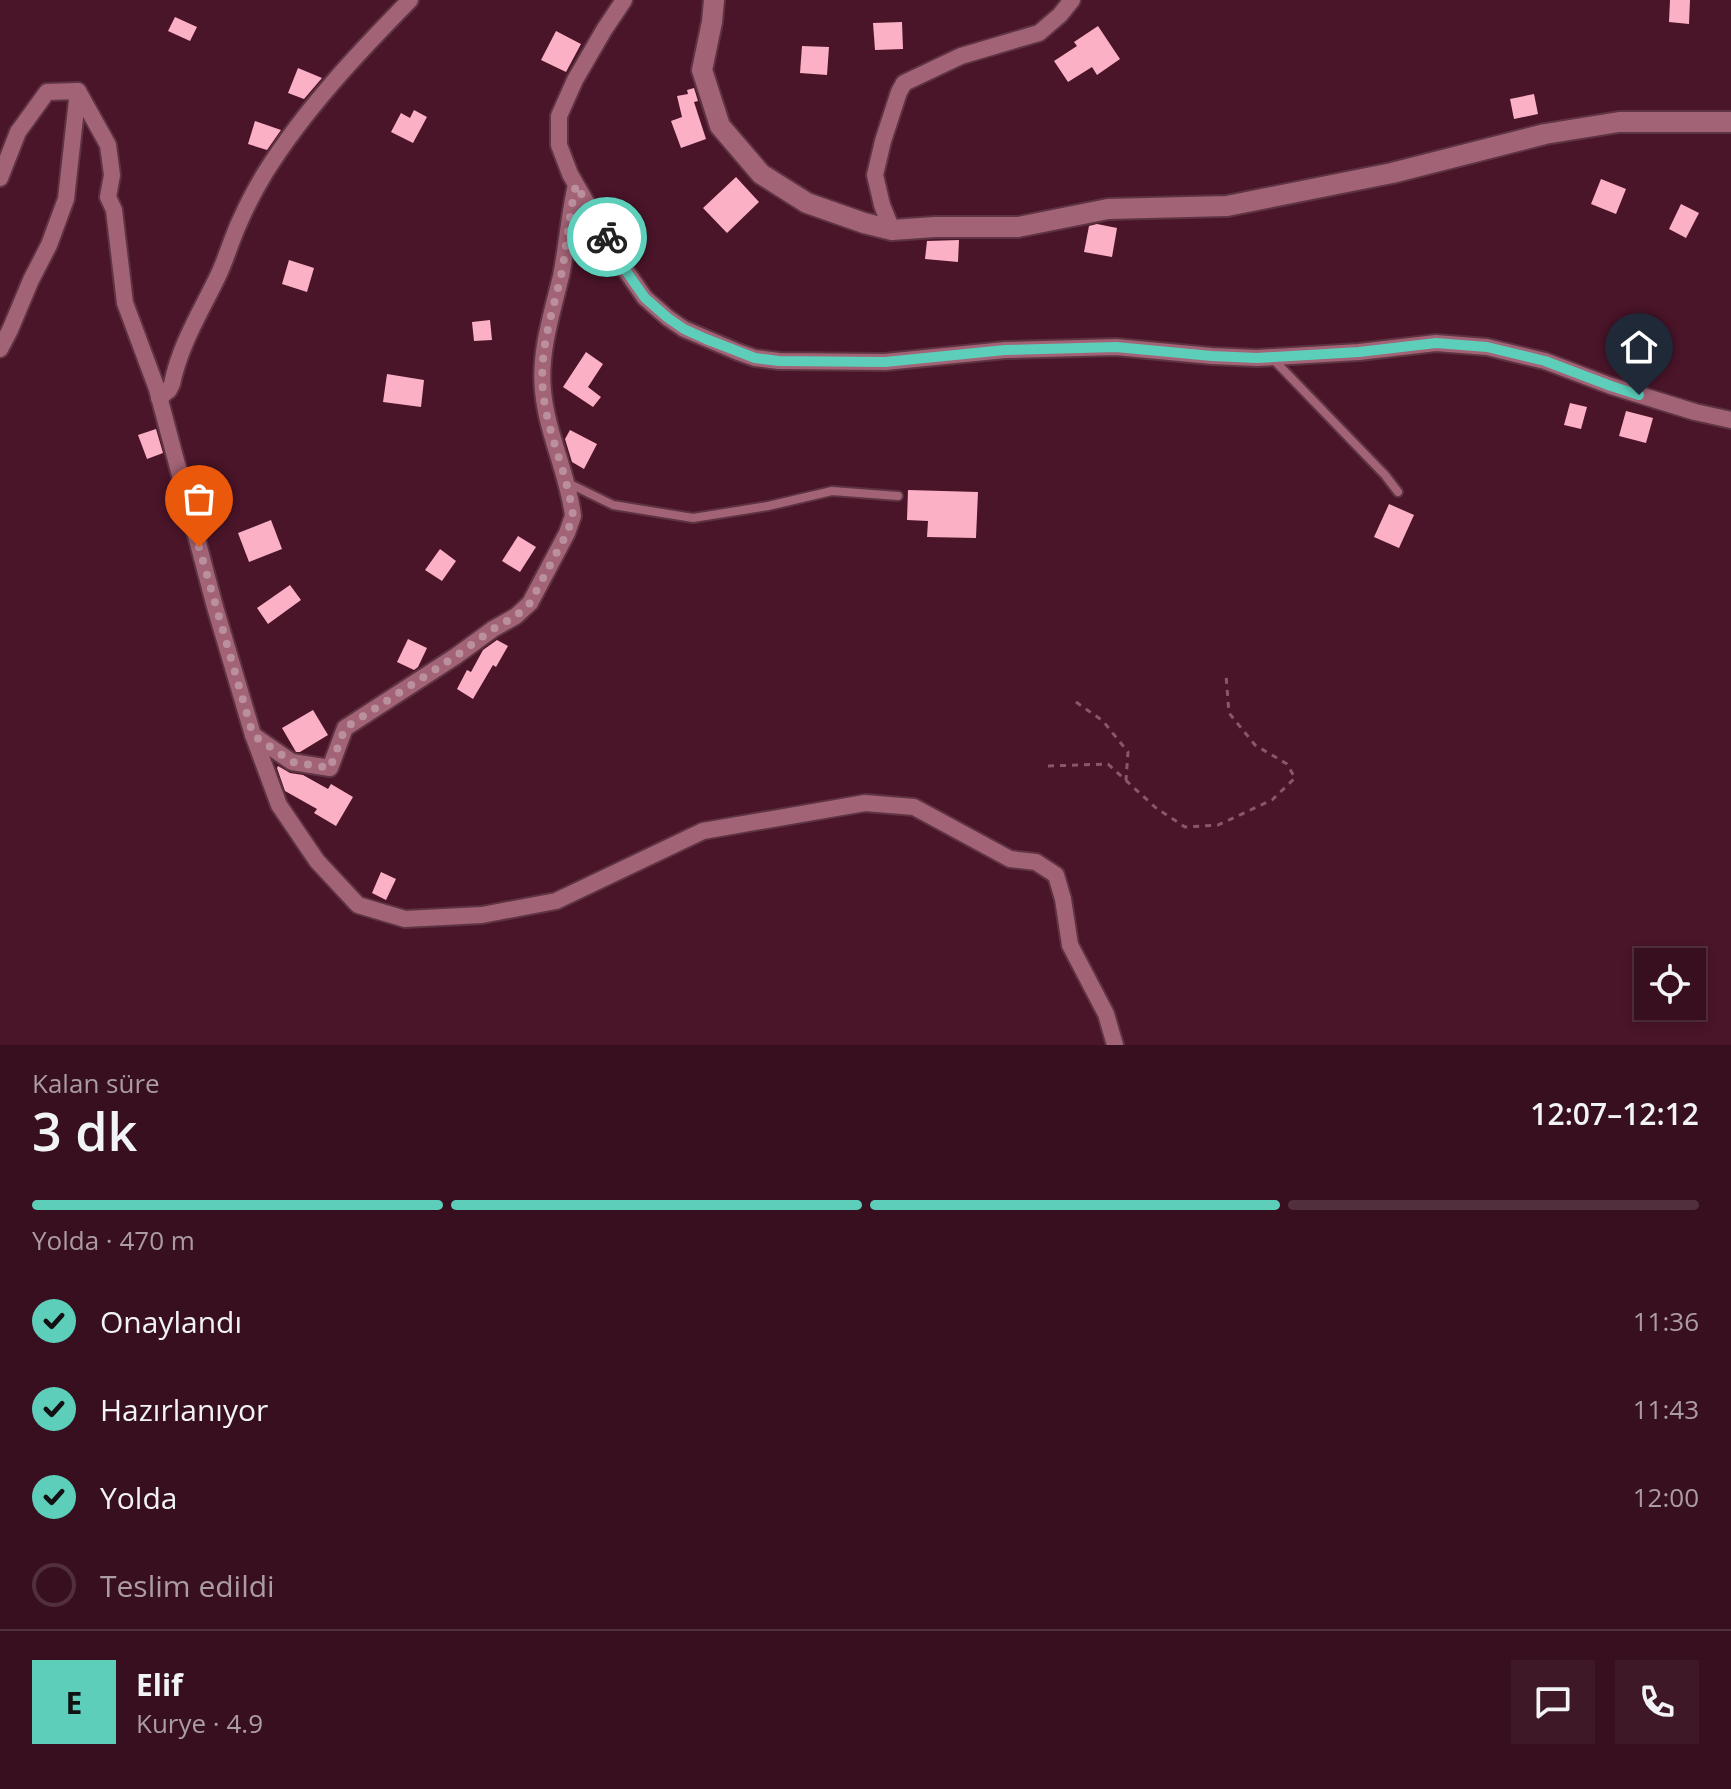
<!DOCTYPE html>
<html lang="tr">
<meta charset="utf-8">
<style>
:root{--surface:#380f1f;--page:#3f1828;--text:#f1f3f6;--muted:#ab9ca4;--line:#522f3d;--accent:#5cceba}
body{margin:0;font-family:"Open Sans",sans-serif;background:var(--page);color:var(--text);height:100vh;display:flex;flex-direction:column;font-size:30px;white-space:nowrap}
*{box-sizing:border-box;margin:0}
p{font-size:26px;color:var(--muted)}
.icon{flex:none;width:44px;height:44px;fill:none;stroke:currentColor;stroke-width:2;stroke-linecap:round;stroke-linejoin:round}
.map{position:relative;height:1045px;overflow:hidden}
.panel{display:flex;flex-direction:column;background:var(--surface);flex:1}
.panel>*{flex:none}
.fabs{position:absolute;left:1634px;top:948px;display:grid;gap:16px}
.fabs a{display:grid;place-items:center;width:72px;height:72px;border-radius:0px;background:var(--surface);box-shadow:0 4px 12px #0003,0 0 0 2px var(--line);font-size:40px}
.pin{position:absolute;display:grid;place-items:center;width:68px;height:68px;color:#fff;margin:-82px -34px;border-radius:50% 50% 50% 0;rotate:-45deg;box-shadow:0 0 8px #0007}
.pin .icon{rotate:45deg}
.courier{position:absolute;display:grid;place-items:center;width:80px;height:80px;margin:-40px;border:6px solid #5cceba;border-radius:50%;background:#fff;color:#222;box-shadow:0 2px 10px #0007}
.summary em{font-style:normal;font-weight:600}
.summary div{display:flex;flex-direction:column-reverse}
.summary{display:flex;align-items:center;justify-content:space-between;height:136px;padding:0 32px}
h1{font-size:52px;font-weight:600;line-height:60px}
.bar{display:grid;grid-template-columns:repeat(4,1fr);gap:12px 8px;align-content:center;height:96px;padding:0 32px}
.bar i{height:10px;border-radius:6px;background:var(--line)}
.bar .on{background:var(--accent)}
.bar p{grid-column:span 4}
.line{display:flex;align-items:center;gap:20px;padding:0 32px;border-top:2px solid var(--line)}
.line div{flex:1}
.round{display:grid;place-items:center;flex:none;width:84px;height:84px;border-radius:0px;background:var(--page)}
ol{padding:0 32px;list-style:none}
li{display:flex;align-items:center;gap:24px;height:88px}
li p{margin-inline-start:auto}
li .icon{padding:8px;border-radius:50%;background:var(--accent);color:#111;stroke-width:4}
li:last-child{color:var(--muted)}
li i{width:44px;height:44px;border:4px solid var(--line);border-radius:50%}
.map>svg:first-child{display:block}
.building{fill:#fbb0c6}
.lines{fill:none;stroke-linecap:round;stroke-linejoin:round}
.service-casing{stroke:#5e3342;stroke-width:12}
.minor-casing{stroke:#5e3342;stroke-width:20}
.tertiary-casing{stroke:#5e3342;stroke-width:24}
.path{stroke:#885869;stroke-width:3;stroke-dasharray:6 6;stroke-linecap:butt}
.service{stroke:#a26376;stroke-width:8}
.minor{stroke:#a26376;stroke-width:16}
.tertiary{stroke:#a26376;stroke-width:20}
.done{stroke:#bb909e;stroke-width:8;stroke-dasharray:0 14.4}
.route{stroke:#5cceba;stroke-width:10}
</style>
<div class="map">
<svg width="1731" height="1045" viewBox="0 0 1731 1045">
<rect width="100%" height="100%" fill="#4a1429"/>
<g class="building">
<path d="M 1670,0 L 1690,0 L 1689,24 L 1669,22 Z"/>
<path d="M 175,17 L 197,27 L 190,41 L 168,31 Z"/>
<path d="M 902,22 L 903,49 L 875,50 L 873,23 Z"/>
<path d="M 1098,26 L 1120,59 L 1097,75 L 1092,67 L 1068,82 L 1054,61 L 1077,46 L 1074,42 Z"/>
<path d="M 556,31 L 581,44 L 566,72 L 541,60 Z"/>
<path d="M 802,46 L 829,47 L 827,75 L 800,73 Z"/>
<path d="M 298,68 L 322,78 L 304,99 L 288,93 Z"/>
<path d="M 694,88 L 698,101 L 694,102 L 706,139 L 681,148 L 671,121 L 682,117 L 677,96 L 688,94 L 687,90 Z"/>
<path d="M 1534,94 L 1538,114 L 1514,119 L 1510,99 Z"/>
<path d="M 414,110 L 427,117 L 413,143 L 391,132 L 401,113 L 410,118 Z"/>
<path d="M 255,121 L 281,130 L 267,150 L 248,144 Z"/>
<path d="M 736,177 L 759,202 L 727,233 L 703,208 Z"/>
<path d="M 1601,179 L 1626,189 L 1616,214 L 1591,204 Z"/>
<path d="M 1681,204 L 1699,213 L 1686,238 L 1669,229 Z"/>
<path d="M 1097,224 L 1117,228 L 1112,257 L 1084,252 L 1089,226 Z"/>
<path d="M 959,240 L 958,262 L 925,259 L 927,241 Z"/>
<path d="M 289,260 L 314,268 L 307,292 L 282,284 Z"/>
<path d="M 490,320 L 492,340 L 474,341 L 472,322 Z"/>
<path d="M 586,352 L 603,364 L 588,387 L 601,397 L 593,407 L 563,387 Z"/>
<path d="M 387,374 L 424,380 L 421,407 L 383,402 Z"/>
<path d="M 1570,403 L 1587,407 L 1581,429 L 1564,425 Z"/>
<path d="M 1626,411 L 1653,418 L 1646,443 L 1619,436 Z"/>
<path d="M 156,429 L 163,453 L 147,459 L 138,435 Z"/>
<path d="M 570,430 L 597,444 L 584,469 L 572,462 L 565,439 Z"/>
<path d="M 908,490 L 978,492 L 976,538 L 927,537 L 928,521 L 907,520 Z"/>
<path d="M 1389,504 L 1414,515 L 1399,548 L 1374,537 Z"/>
<path d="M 271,520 L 282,549 L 249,562 L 238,533 Z"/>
<path d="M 518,536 L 536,547 L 520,572 L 502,561 Z"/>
<path d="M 440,549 L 456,561 L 442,581 L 425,570 Z"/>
<path d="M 290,585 L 301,600 L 268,624 L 257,608 Z"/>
<path d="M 408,639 L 427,648 L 418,667 L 414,670 L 397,662 Z"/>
<path d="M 497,640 L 508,646 L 496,667 L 493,665 L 473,699 L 457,689 L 467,670 L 471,672 L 483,650 Z"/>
<path d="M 313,710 L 328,735 L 300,752 L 296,752 L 282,728 Z"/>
<path d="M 278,766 L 290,773 L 303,775 L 328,789 L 331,784 L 353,797 L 336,826 L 314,813 L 317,809 L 285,791 L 277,768 Z"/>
<path d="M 381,872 L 396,879 L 386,900 L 372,893 Z"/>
</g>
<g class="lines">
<g class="service-casing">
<g id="service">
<path d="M 1272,358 L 1385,475 L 1398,492"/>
<path d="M 566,482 L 613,505 L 693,518 L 768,506 L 832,491 L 898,496"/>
</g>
</g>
<g class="minor-casing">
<g id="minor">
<path d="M 624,0 L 604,30 L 575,80 L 559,116 L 559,145 L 570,174 L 582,195 L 624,268 L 645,298 L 668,318 L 684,329 L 738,352 L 755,358 L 779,361 L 885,362 L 1005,350 L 1116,347 L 1212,356 L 1257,358 L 1359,352 L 1436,343 L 1487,347 L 1545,361 L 1611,386 L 1695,412 L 1731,420"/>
<path d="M 78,91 L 108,145 L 112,175 L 108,197 L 114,210 L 125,303 L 157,389 L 215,607 L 253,735 L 279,805 L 317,861 L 358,905 L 405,919 L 482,915 L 556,901 L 703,831 L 865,803 L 914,807 L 1010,859 L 1036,862 L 1056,875 L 1063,899 L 1070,945 L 1106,1014 L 1115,1045"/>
<path d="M 0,178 L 18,132 L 47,92 L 78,91 L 66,199 L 49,245 L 31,280 L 10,330 L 0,349"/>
<path d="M 892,230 L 882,205 L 875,175 L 883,141 L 899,92 L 904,83 L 961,56 L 1039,33 L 1060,15 L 1072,0"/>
<path d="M 159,398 L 169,390 L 172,384 C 180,345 200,313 217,278 C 226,260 231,240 240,221 C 247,205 256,188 265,173 C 305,109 358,53 410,0"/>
<path d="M 253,735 L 292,762 L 330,768 L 345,728 L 456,656 L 493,629 L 516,616 L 530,603 L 567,533 L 573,516 C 568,474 547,434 543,391 C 539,352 552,314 561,276 C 567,246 569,215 576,185"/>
</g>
</g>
<g class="tertiary-casing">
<path id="tertiary" d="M 714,0 L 712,22 L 702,70 L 720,126 L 761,174 L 807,203 L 864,223 L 892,230 L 935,227 L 1018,227 L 1108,209 L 1227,206 L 1392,173 L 1545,134 L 1619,122 L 1731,122"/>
</g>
<g class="path">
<path d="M 1076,702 L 1103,721 L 1128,752 L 1126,780"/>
<path d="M 1048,766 L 1108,764 L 1156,808 L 1185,827 L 1218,825 L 1272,800 L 1295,778 L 1287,764 L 1255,745 L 1229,713 L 1226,675"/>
</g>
<use href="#service" class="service"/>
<use href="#minor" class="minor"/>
<use href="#tertiary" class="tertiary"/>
</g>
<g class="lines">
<path class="done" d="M 199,547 L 253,735 L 292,762 L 330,768 L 345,728 L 456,656 L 493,629 L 516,616 L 530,603 L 567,533 L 573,516 C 568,474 547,434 543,391 C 539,351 552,314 561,276 C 567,246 569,215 576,185 L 607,237"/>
<path class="route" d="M 607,237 L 624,268 L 645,298 L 668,318 L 684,329 L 706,339 L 755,358 L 779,361 L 885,362 L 1005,350 L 1116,347 L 1212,356 L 1257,358 L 1359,352 L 1436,343 L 1487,347 L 1545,361 L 1611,386 L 1639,395"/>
</g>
</svg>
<div class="fabs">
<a><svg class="icon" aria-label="locate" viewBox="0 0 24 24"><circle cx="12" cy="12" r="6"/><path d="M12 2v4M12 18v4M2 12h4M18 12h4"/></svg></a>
</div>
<div class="pin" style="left:199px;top:547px;background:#ea580c"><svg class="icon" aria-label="bag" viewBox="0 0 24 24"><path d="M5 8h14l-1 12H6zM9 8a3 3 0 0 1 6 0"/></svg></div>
<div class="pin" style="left:1639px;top:395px;background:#1f2937"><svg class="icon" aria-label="home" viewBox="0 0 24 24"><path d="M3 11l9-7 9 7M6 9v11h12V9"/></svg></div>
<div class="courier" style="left:607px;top:237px"><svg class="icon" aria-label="bike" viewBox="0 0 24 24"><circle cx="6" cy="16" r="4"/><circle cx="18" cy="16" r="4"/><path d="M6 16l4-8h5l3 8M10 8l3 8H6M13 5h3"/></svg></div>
</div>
<section class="panel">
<div class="summary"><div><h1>3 dk</h1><p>Kalan süre</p></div><em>12:07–12:12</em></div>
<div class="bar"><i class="on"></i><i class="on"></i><i class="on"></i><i></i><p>Yolda · 470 m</p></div>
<ol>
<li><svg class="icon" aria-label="check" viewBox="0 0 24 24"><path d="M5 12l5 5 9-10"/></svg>Onaylandı<p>11:36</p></li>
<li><svg class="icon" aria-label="check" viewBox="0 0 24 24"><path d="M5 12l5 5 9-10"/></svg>Hazırlanıyor<p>11:43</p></li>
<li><svg class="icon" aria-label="check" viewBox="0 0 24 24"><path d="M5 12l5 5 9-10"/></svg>Yolda<p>12:00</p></li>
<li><i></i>Teslim edildi</li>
</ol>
<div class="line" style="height:144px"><b class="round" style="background:var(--accent);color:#111">E</b><div><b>Elif</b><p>Kurye · 4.9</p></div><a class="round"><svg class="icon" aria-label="chat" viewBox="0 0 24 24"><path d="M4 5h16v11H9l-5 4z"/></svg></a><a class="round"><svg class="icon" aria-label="phone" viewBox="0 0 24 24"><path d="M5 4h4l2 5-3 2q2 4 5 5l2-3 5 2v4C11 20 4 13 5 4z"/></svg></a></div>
</section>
